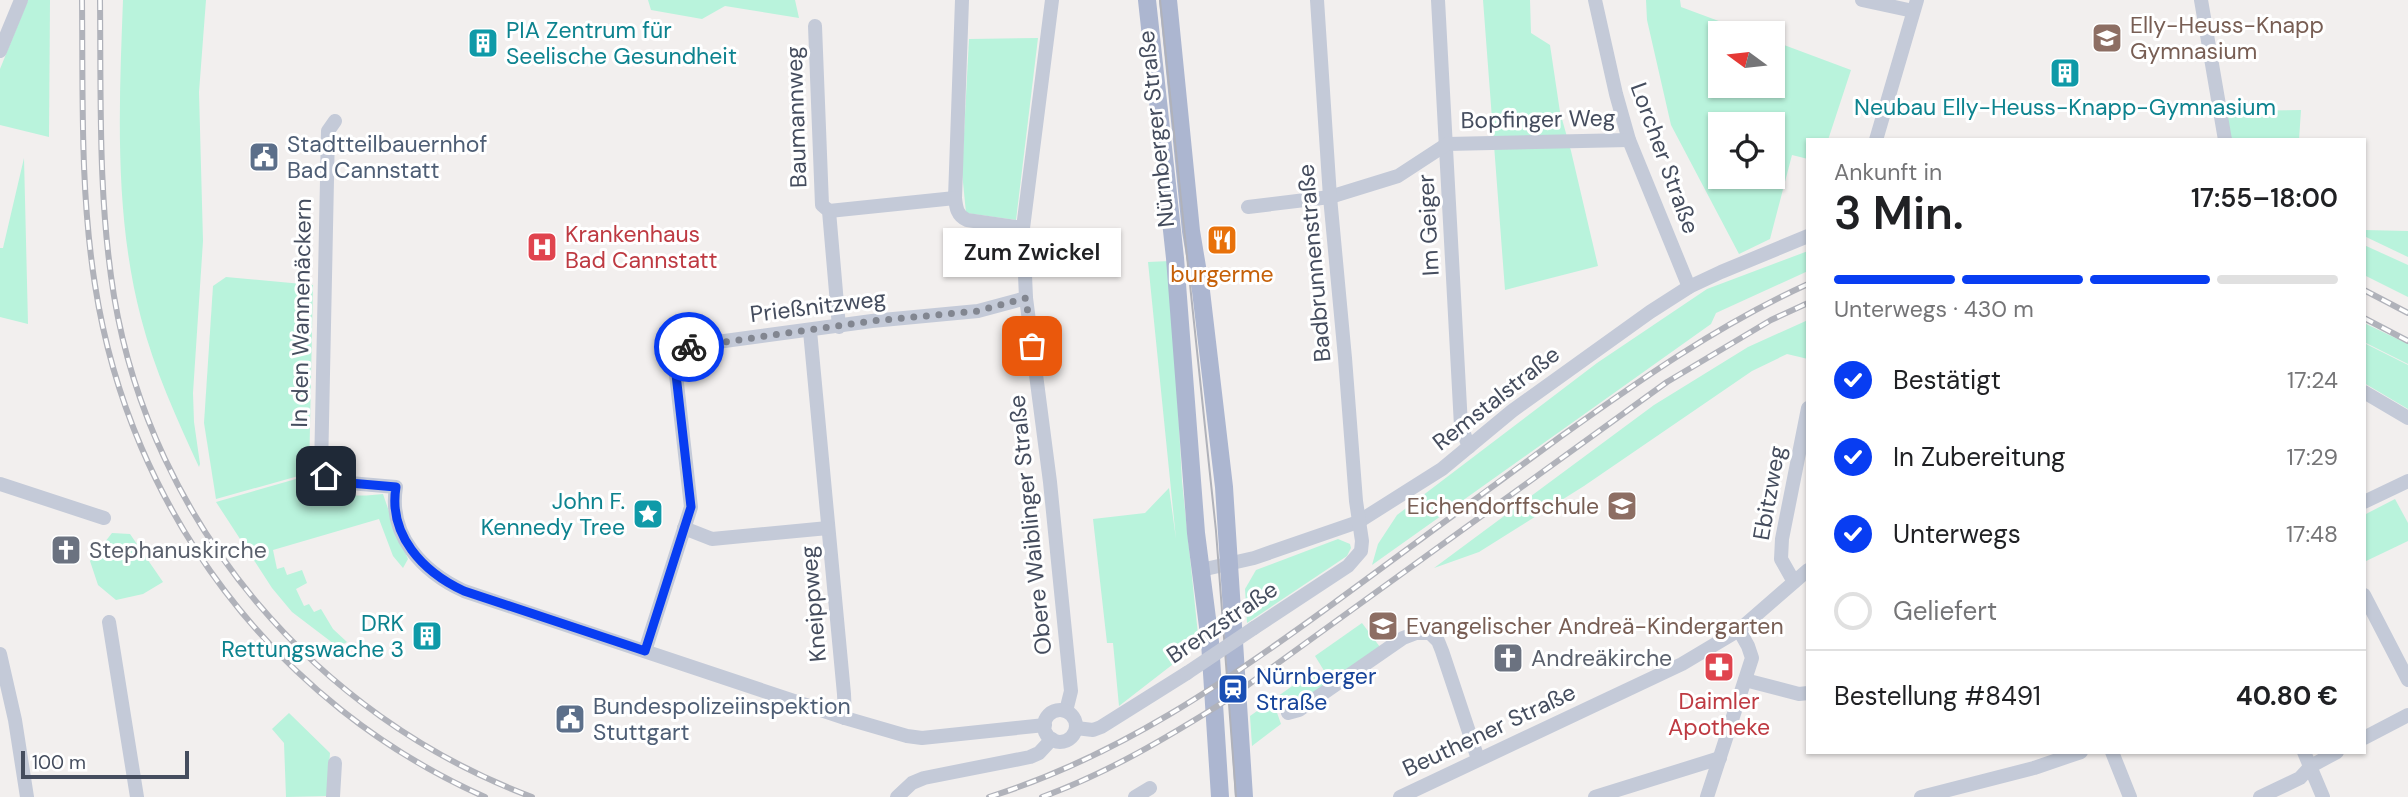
<!DOCTYPE html>
<html lang="de">
<meta charset="utf-8">
<style>
:root{--surface:#fff;--page:#f6f6f6;--text:#202124;--muted:#757577;--line:#e0e0e0;--accent:#083df2}
body{margin:0;font-family:"DM Sans",sans-serif;background:var(--page);color:var(--text);height:100vh;display:flex;flex-direction:column;font-size:26px;white-space:nowrap}
*{box-sizing:border-box;margin:0}
p{font-size:23px;color:var(--muted)}
.icon{flex:none;width:38px;height:38px;fill:none;stroke:currentColor;stroke-width:2;stroke-linecap:round;stroke-linejoin:round}
.map{position:relative;flex:1;overflow:hidden}
.panel{position:absolute;left:1806px;top:138px;width:560px;height:616px;display:flex;flex-direction:column;background:var(--surface);border-radius:0px;box-shadow:0 2px 5px #0004}
.panel>*{flex:none}
.needle{width:46px;rotate:285deg}
.fabs{position:absolute;left:1708px;top:21px;display:grid;gap:14px}
.fabs a{display:grid;place-items:center;width:77px;height:77px;border-radius:0px;background:var(--surface);box-shadow:0 2px 5px #0004;font-size:35px}
.scale{position:absolute;left:21px;bottom:18px;width:168px;box-sizing:border-box;padding-left:7px;border:4px solid #454d5e;border-top:0;font-size:19px;line-height:24px;white-space:nowrap;color:#454d5e;-webkit-text-stroke:5px #fff;paint-order:stroke}
.pin{position:absolute;display:grid;place-items:center;width:60px;height:60px;color:#fff;margin:-30px;border-radius:14px;box-shadow:0 4px 10px #0006}
.courier{position:absolute;display:grid;place-items:center;width:70px;height:70px;margin:-35px;border:5px solid #083df2;border-radius:50%;background:#fff;color:#222;box-shadow:0 2px 9px #0007}
.bubble{position:absolute;height:49px;border-radius:0px;background:var(--surface);box-shadow:0 2px 5px #0004;font-size:23px;font-weight:600;line-height:49px;text-align:center}
.summary em{font-style:normal;font-weight:600}
.summary div{display:flex;flex-direction:column-reverse}
.summary{display:flex;align-items:center;justify-content:space-between;height:119px;padding:0 28px}
h1{font-size:46px;font-weight:600;line-height:52px}
.bar{display:grid;grid-template-columns:repeat(4,1fr);gap:10px 7px;align-content:center;height:84px;padding:0 28px}
.bar i{height:9px;border-radius:5px;background:var(--line)}
.bar .current{background:var(--accent)}
.bar p{grid-column:span 4}
.line{display:flex;align-items:center;gap:18px;padding:0 28px;border-top:2px solid var(--line)}
.line div{flex:1}
ol{padding:0 28px;list-style:none}
li{display:flex;align-items:center;gap:21px;height:77px}
li p{margin-inline-start:auto}
li .icon{padding:7px;border-radius:50%;background:var(--accent);color:#fff;stroke-width:4}
li:last-child{color:var(--muted)}
li i{width:38px;height:38px;border:4px solid var(--line);border-radius:50%}
.map>svg:first-child{display:block}
.green{fill:#b9f3dc;fill-rule:evenodd}
.lines{fill:none;stroke-linecap:round;stroke-linejoin:round}
.minor{stroke:#c4cad8;stroke-width:14}
.major{stroke:#acb6d0;stroke-width:18}
.tram{stroke:#b0b2ba;stroke-width:2}
.rail-casing{stroke:#b0b2ba;stroke-width:6}
.rail{stroke:#fff;stroke-width:3.5;stroke-dasharray:10;stroke-linecap:butt}
.minor-bridge{stroke:#c4cad8;stroke-width:14}
.done{stroke:#828690;stroke-width:7;stroke-dasharray:0 12.6}
.route{stroke:#083df2;stroke-width:9}
.labels{text-anchor:middle;dominant-baseline:central;stroke-width:6;stroke-linejoin:round;paint-order:stroke}
.education-label{font-size:23px;fill:#785e54;stroke:#fff;text-anchor:start}
.culture-label{font-size:23px;fill:#0d838f;stroke:#fff;text-anchor:end}
.street-label{font-size:23px;fill:#454d5e;stroke:#fff}
.service-label{font-size:23px;fill:#4e5e75;stroke:#fff;text-anchor:start}
.health-label{font-size:23px;fill:#be3a42;stroke:#fff;text-anchor:start}
.food-label{font-size:23px;fill:#c56008;stroke:#fff}
.worship-label{font-size:23px;fill:#5b616d;stroke:#fff;text-anchor:start}
.transit-label{font-size:23px;fill:#164399;stroke:#fff;text-anchor:start}
</style>
<div class="map">
<svg width="2408" height="797" viewBox="0 0 2408 797">
<rect width="100%" height="100%" fill="#f2efee"/>
<g class="green">
<path d="M 28,0 L 50,0 L 49,137 L 0,125 L 0,69 Z"/>
<path d="M 123,0 L 206,0 L 199,92 L 203,241 L 193,393 L 194,422 L 200,464 L 199,467 C 177,419 154,369 141,318 C 114,215 119,106 123,0 Z"/>
<path d="M 648,0 L 795,0 L 799,18 L 725,6 L 702,19 L 651,10 Z"/>
<path d="M 1483,0 L 1530,0 L 1531,33 L 1550,45 L 1560,112 L 1571,151 L 1598,266 L 1505,290 Z"/>
<path d="M 1646,0 L 1680,0 L 1681,7 L 1751,33 L 1720,33 L 1720,86 L 1773,86 L 1773,41 L 1851,70 L 1828,140 L 1808,140 L 1808,159 L 1792,155 L 1770,239 L 1739,254 L 1671,125 L 1647,20 ZM 1720,124 L 1773,124 L 1773,177 L 1720,177 Z"/>
<path d="M 1038,38 L 1016,220 L 966,213 L 962,172 L 969,39 Z"/>
<path d="M 2301,110 L 2299,140 L 2231,140 L 2225,111 Z"/>
<path d="M 24,158 L 28,324 L 0,317 L 0,248 L 3,248 Z"/>
<path d="M 2364,230 L 2408,231 L 2408,257 L 2364,236 Z"/>
<path d="M 2364,245 L 2408,265 L 2408,297 L 2364,275 Z"/>
<path d="M 1808,251 L 1808,271 L 1716,313 L 1711,324 L 1372,565 L 1378,544 L 1397,515 L 1597,363 L 1707,289 Z"/>
<path d="M 1170,261 L 1182,481 L 1199,644 L 1119,706 L 1113,643 L 1107,643 L 1093,519 L 1145,513 L 1169,488 L 1176,539 L 1148,262 Z"/>
<path d="M 226,277 L 313,285 L 309,473 L 216,499 L 204,423 L 213,286 Z"/>
<path d="M 1808,320 L 1808,359 L 1787,354 L 1752,371 L 1584,486 L 1479,552 L 1434,568 L 1654,405 L 1748,347 Z"/>
<path d="M 2364,323 L 2408,344 L 2408,364 L 2364,342 Z"/>
<path d="M 2364,343 L 2408,365 L 2408,409 L 2364,383 Z"/>
<path d="M 310,475 C 319,477 321,481 328,487 C 344,498 365,496 383,494 L 395,529 L 408,559 L 403,568 L 393,556 L 379,519 L 273,550 L 277,569 L 284,567 L 287,575 L 302,570 L 307,583 L 296,589 L 304,606 L 309,604 L 314,612 L 321,609 L 333,629 L 347,642 L 338,647 L 292,612 L 272,588 L 216,502 Z"/>
<path d="M 2395,499 L 2408,523 L 2408,541 L 2364,562 L 2364,515 Z"/>
<path d="M 112,533 L 130,534 L 163,582 L 143,594 L 116,600 L 98,585 L 90,561 Z"/>
<path d="M 1338,539 L 1350,544 L 1351,548 L 1347,556 L 1247,623 L 1245,589 L 1256,570 Z"/>
<path d="M 1362,623 L 1380,647 L 1331,682 L 1315,656 Z"/>
<path d="M 1315,670 L 1327,685 L 1304,702 L 1286,701 L 1275,707 L 1281,724 L 1252,746 L 1250,716 Z"/>
<path d="M 289,713 L 330,753 L 327,796 L 286,797 L 284,743 L 272,729 Z"/>
</g>
<g class="lines">
<g class="minor">
<path d="M 962,0 L 955,198 C 956,207 957,216 967,220 L 1023,228"/>
<path d="M 1052,0 L 1023,228 L 1026,298 L 1050,482 L 1071,691 L 1066,711"/>
<path d="M 1438,0 L 1461,426 L 1469,447"/>
<path d="M 1595,0 L 1616,94 L 1629,140 L 1689,287"/>
<path d="M 1862,0 L 1913,11"/>
<path d="M 2201,0 L 2225,140"/>
<path d="M 815,26 L 822,205 L 829,211 L 839,327"/>
<path d="M 0,51 L 21,0"/>
<path d="M 335,121 L 328,131 L 321,471 L 331,480 L 338,482 L 396,487 C 388,536 423,572 464,591 L 845,718 L 907,736 L 922,738 L 1045,725"/>
<path d="M 1876,140 L 1917,0"/>
<path d="M 1248,207 L 1330,197 L 1398,176 L 1447,144 L 1629,140"/>
<path d="M 829,211 L 955,198"/>
<path d="M 810,331 L 844,694 L 845,718"/>
<path d="M 2364,392 L 2408,418"/>
<path d="M 0,484 L 104,518"/>
<path d="M 2364,502 L 2408,481"/>
<path d="M 684,528 L 712,539 L 828,528"/>
<path d="M 1201,570 L 1254,558 L 1358,522 L 1442,469 L 1512,411 L 1650,312 L 1689,287 L 1721,272 L 1808,236"/>
<path d="M 1794,582 L 1781,559 L 1782,539 L 1808,408"/>
<path d="M 2364,595 L 2408,680"/>
<path d="M 109,622 L 137,797"/>
<path d="M 1254,628 L 1348,566 L 1361,551 L 1362,541 L 1356,501 L 1345,358 L 1330,197 L 1317,0"/>
<path d="M 645,651 L 691,507 L 673,348 L 872,321 L 978,311 L 1026,298"/>
<path d="M 0,654 L 15,720 L 27,797"/>
<path d="M 1745,680 L 1799,694 L 1808,693"/>
<circle cx="1060" cy="726" r="16"/>
<path d="M 1288,713 L 1299,710 L 1403,638 L 1416,633 L 1430,633 L 1438,641 L 1442,651 L 1478,759"/>
<path d="M 1076,728 L 1093,730 L 1101,727 L 1187,673"/>
<path d="M 2364,738 L 2408,715"/>
<path d="M 2112,752 L 2130,797"/>
<path d="M 2304,752 L 2323,797"/>
<path d="M 333,797 L 335,763"/>
<path d="M 897,797 L 912,783 L 924,778 L 1030,757 L 1039,753 L 1052,739"/>
<path d="M 1135,797 L 1150,788"/>
<path d="M 1400,797 L 1682,664 L 1739,630 L 1808,570"/>
<path d="M 1595,797 L 1720,758"/>
<path d="M 1707,797 L 1752,658 L 1748,646 L 1739,630"/>
<path d="M 1921,797 L 2034,768 L 2081,752"/>
<path d="M 2260,797 L 2300,778 L 2311,766 L 2337,752"/>
</g>
<g class="major">
<path d="M 1147,0 L 1175,258 L 1196,533 L 1210,642 L 1220,797"/>
<path d="M 1168,0 L 1191,231 L 1201,291 L 1224,487 L 1244,797"/>
</g>
<path class="tram" d="M 1160,0 L 1216,531 L 1236,797"/>
<g class="rail-casing">
<g id="rail">
<path d="M 82,0 C 83,95 80,191 95,285 C 130,511 276,704 485,797"/>
<path d="M 100,0 C 101,98 98,199 114,296 C 152,524 316,716 532,797"/>
<path d="M 2364,290 L 2408,313"/>
<path d="M 2364,318 L 2408,341"/>
<path d="M 989,797 C 1117,757 1226,682 1334,603 C 1409,548 1484,492 1560,437 C 1640,380 1718,325 1808,284"/>
<path d="M 1042,797 C 1108,773 1168,737 1227,700 L 1667,382 L 1771,320 L 1808,303"/>
</g>
</g>
<use href="#rail" class="rail"/>
<path class="minor-bridge" d="M 1187,673 L 1254,628"/>
</g>
<g class="lines">
<path class="done" d="M 689,347 L 872,321 L 978,311 L 1026,298 L 1032,346"/>
<path class="route" d="M 326,476 L 338,482 L 396,487 C 388,535 423,572 464,591 L 645,651 L 691,507 L 673,348 L 689,347"/>
</g>
<defs>
<g id="school-square" transform="scale(1.575)"><rect x="-9" y="-9" width="18" height="18" rx="4" fill="#8d6e63" stroke="#fff"/><path d="M0-5L7-2L0 1L-7-2ZM-4 1L0 2.5L4 1V4Q0 6-4 4Z" fill="#fff"/></g>
<g id="building-square" transform="scale(1.575)"><rect x="-9" y="-9" width="18" height="18" rx="4" fill="#0f9aa8" stroke="#fff"/><path d="M-4-6H4V6H1V3H-1V6H-4ZM-2.5-4.3h1.7v1.8h-1.7ZM.8-4.3h1.7v1.8H.8ZM-2.5-1h1.7V.8h-1.7ZM.8-1h1.7V.8H.8Z" fill="#fff"/></g>
<g id="civic-square" transform="scale(1.575)"><rect x="-9" y="-9" width="18" height="18" rx="4" fill="#5c6f8a" stroke="#fff"/><path d="M-.6-6.5H3V-4.5H.6V-3L4-1V1h2V6H-6V1h2V-1L-.6-3ZM-1.2 2.5V6h2.4V2.5Z" fill="#fff"/></g>
<g id="restaurant-square" transform="scale(1.575)"><rect x="-9" y="-9" width="18" height="18" rx="4" fill="#e8710a" stroke="#fff"/><path d="M-5-6h1v4h1v-4h1v4h1v-4h1v5L-1.5 .5V6h-2V.5L-5-1ZM5-6V6H3V1.5H1.5Q1.5-4 5-6Z" fill="#fff"/></g>
<g id="hospital-square" transform="scale(1.575)"><rect x="-9" y="-9" width="18" height="18" rx="4" fill="#e0444e" stroke="#fff"/><path d="M-5-5h3v3.5h4V-5h3V5h-3V1.5h-4V5h-3Z" fill="#fff"/></g>
<g id="sight-square" transform="scale(1.575)"><rect x="-9" y="-9" width="18" height="18" rx="4" fill="#0f9aa8" stroke="#fff"/><path d="M0-6L1.8-2.2L6-1.7L2.9 1.2L3.7 5.4L0 3.3L-3.7 5.4L-2.9 1.2L-6-1.7L-1.8-2.2Z" fill="#fff"/></g>
<g id="church-square" transform="scale(1.575)"><rect x="-9" y="-9" width="18" height="18" rx="4" fill="#6b7280" stroke="#fff"/><path d="M-1.2-6h2.4v3.5h3.3v2.4h-3.3V6h-2.4V-.1h-3.3v-2.4h3.3Z" fill="#fff"/></g>
<g id="pharmacy-square" transform="scale(1.575)"><rect x="-9" y="-9" width="18" height="18" rx="4" fill="#e0444e" stroke="#fff"/><path d="M-2-6h4v4h4v4h-4v4h-4v-4h-4v-4h4Z" fill="#fff"/></g>
<g id="station-square" transform="scale(1.575)"><rect x="-9" y="-9" width="18" height="18" rx="4" fill="#1a4fb4" stroke="#fff"/><path d="M-3-6H3Q5-6 5-4V2Q5 4 3 4L4.5 6H3L1.5 4h-3L-3 6H-4.5L-3 4Q-5 4-5 2V-4Q-5-6-3-6ZM-3.5-4v3h7v-3ZM-3.5 1v1.5H-2V1ZM2 1v1.5H3.5V1Z" fill="#fff"/></g>
</defs>
<g fill-rule="evenodd">
<use href="#school-square" x="2107" y="38"/>
<use href="#building-square" x="483" y="43"/>
<use href="#building-square" x="2065" y="73"/>
<use href="#civic-square" x="264" y="157"/>
<use href="#restaurant-square" x="1222" y="240"/>
<use href="#hospital-square" x="542" y="247"/>
<use href="#school-square" x="1622" y="506"/>
<use href="#sight-square" x="648" y="514"/>
<use href="#church-square" x="66" y="550"/>
<use href="#school-square" x="1383" y="626"/>
<use href="#building-square" x="427" y="636"/>
<use href="#church-square" x="1508" y="658"/>
<use href="#pharmacy-square" x="1719" y="667"/>
<use href="#station-square" x="1233" y="689"/>
<use href="#civic-square" x="570" y="719"/>
</g>
<g class="labels">
<g class="education-label">
<text x="2130" y="25">Elly-Heuss-Knapp<tspan x="2130" dy="26">Gymnasium</tspan></text>
<text x="1599" y="506" text-anchor="end">Eichendorffschule</text>
<text x="1406" y="626">Evangelischer Andreä-Kindergarten</text>
</g>
<g class="culture-label">
<text x="506" y="30" text-anchor="start">PIA Zentrum für<tspan x="506" dy="26">Seelische Gesundheit</tspan></text>
<text x="2065" y="107" text-anchor="middle">Neubau Elly-Heuss-Knapp-Gymnasium</text>
<text x="625" y="501">John F.<tspan x="625" dy="26">Kennedy Tree</tspan></text>
<text x="404" y="623">DRK<tspan x="404" dy="26">Rettungswache 3</tspan></text>
</g>
<g class="street-label">
<text transform="translate(796 117) rotate(-92)">Baumannweg</text>
<text transform="translate(1538 119) rotate(-1)">Bopfinger Weg</text>
<text transform="translate(1156 129) rotate(-96)">Nürnberger Straße</text>
<text transform="translate(1665 158) rotate(70)">Lorcher Straße</text>
<text transform="translate(1428 225) rotate(-93)">Im Geiger</text>
<text transform="translate(1314 263) rotate(-95)">Badbrunnenstraße</text>
<text transform="translate(818 306) rotate(-7)">Prießnitzweg</text>
<text transform="translate(301 313) rotate(-89)">In den Wannenäckern</text>
<text transform="translate(1496 398) rotate(-38)">Remstalstraße</text>
<text transform="translate(1769 493) rotate(-80)">Ebitzweg</text>
<text transform="translate(1030 525) rotate(-96)">Obere Waiblinger Straße</text>
<text transform="translate(813 604) rotate(-95)">Kneippweg</text>
<text transform="translate(1222 622) rotate(-34)">Brenzstraße</text>
<text transform="translate(1489 730) rotate(-25)">Beuthener Straße</text>
</g>
<g class="service-label">
<text x="287" y="144">Stadtteilbauernhof<tspan x="287" dy="26">Bad Cannstatt</tspan></text>
<text x="593" y="706">Bundespolizeiinspektion<tspan x="593" dy="26">Stuttgart</tspan></text>
</g>
<g class="health-label">
<text x="565" y="234">Krankenhaus<tspan x="565" dy="26">Bad Cannstatt</tspan></text>
<text x="1719" y="701" text-anchor="middle">Daimler<tspan x="1719" dy="26">Apotheke</tspan></text>
</g>
<g class="food-label">
<text x="1222" y="274">burgerme</text>
</g>
<g class="worship-label">
<text x="89" y="550">Stephanuskirche</text>
<text x="1531" y="658">Andreäkirche</text>
</g>
<g class="transit-label">
<text x="1256" y="676">Nürnberger<tspan x="1256" dy="26">Straße</tspan></text>
</g>
</g>
</svg>
<div class="fabs">
<a><svg class="needle" viewBox="-14 -14 28 28"><path d="M0-13l5 13h-10z" fill="#e53935"/><path d="M0 13l5-13h-10z" fill="#757577"/></svg></a>
<a><svg class="icon" aria-label="locate" viewBox="0 0 24 24"><circle cx="12" cy="12" r="6"/><path d="M12 2v4M12 18v4M2 12h4M18 12h4"/></svg></a>
</div>
<div class="scale">100 m</div>
<div class="pin" style="left:1032px;top:346px;background:#ea580c"><svg class="icon" aria-label="bag" viewBox="0 0 24 24"><path d="M5 8h14l-1 12H6zM9 8a3 3 0 0 1 6 0"/></svg></div>
<div class="pin" style="left:326px;top:476px;background:#1f2937"><svg class="icon" aria-label="home" viewBox="0 0 24 24"><path d="M3 11l9-7 9 7M6 9v11h12V9"/></svg></div>
<div class="courier" style="left:689px;top:347px"><svg class="icon" aria-label="bike" viewBox="0 0 24 24"><circle cx="6" cy="16" r="4"/><circle cx="18" cy="16" r="4"/><path d="M6 16l4-8h5l3 8M10 8l3 8H6M13 5h3"/></svg></div>
<div class="bubble" style="left:943px;top:228px;width:178px">Zum Zwickel</div>
<section class="panel">
<div class="summary"><div><h1>3 Min.</h1><p>Ankunft in</p></div><em>17:55–18:00</em></div>
<div class="bar"><i class="current"></i><i class="current"></i><i class="current"></i><i></i><p>Unterwegs · 430 m</p></div>
<ol>
<li><svg class="icon" aria-label="check" viewBox="0 0 24 24"><path d="M5 12l5 5 9-10"/></svg>Bestätigt<p>17:24</p></li>
<li><svg class="icon" aria-label="check" viewBox="0 0 24 24"><path d="M5 12l5 5 9-10"/></svg>In Zubereitung<p>17:29</p></li>
<li><svg class="icon" aria-label="check" viewBox="0 0 24 24"><path d="M5 12l5 5 9-10"/></svg>Unterwegs<p>17:48</p></li>
<li><i></i>Geliefert</li>
</ol>
<div class="line" style="height:91px"><div>Bestellung #8491</div><b>40.80 €</b></div>
</section>
</div>
